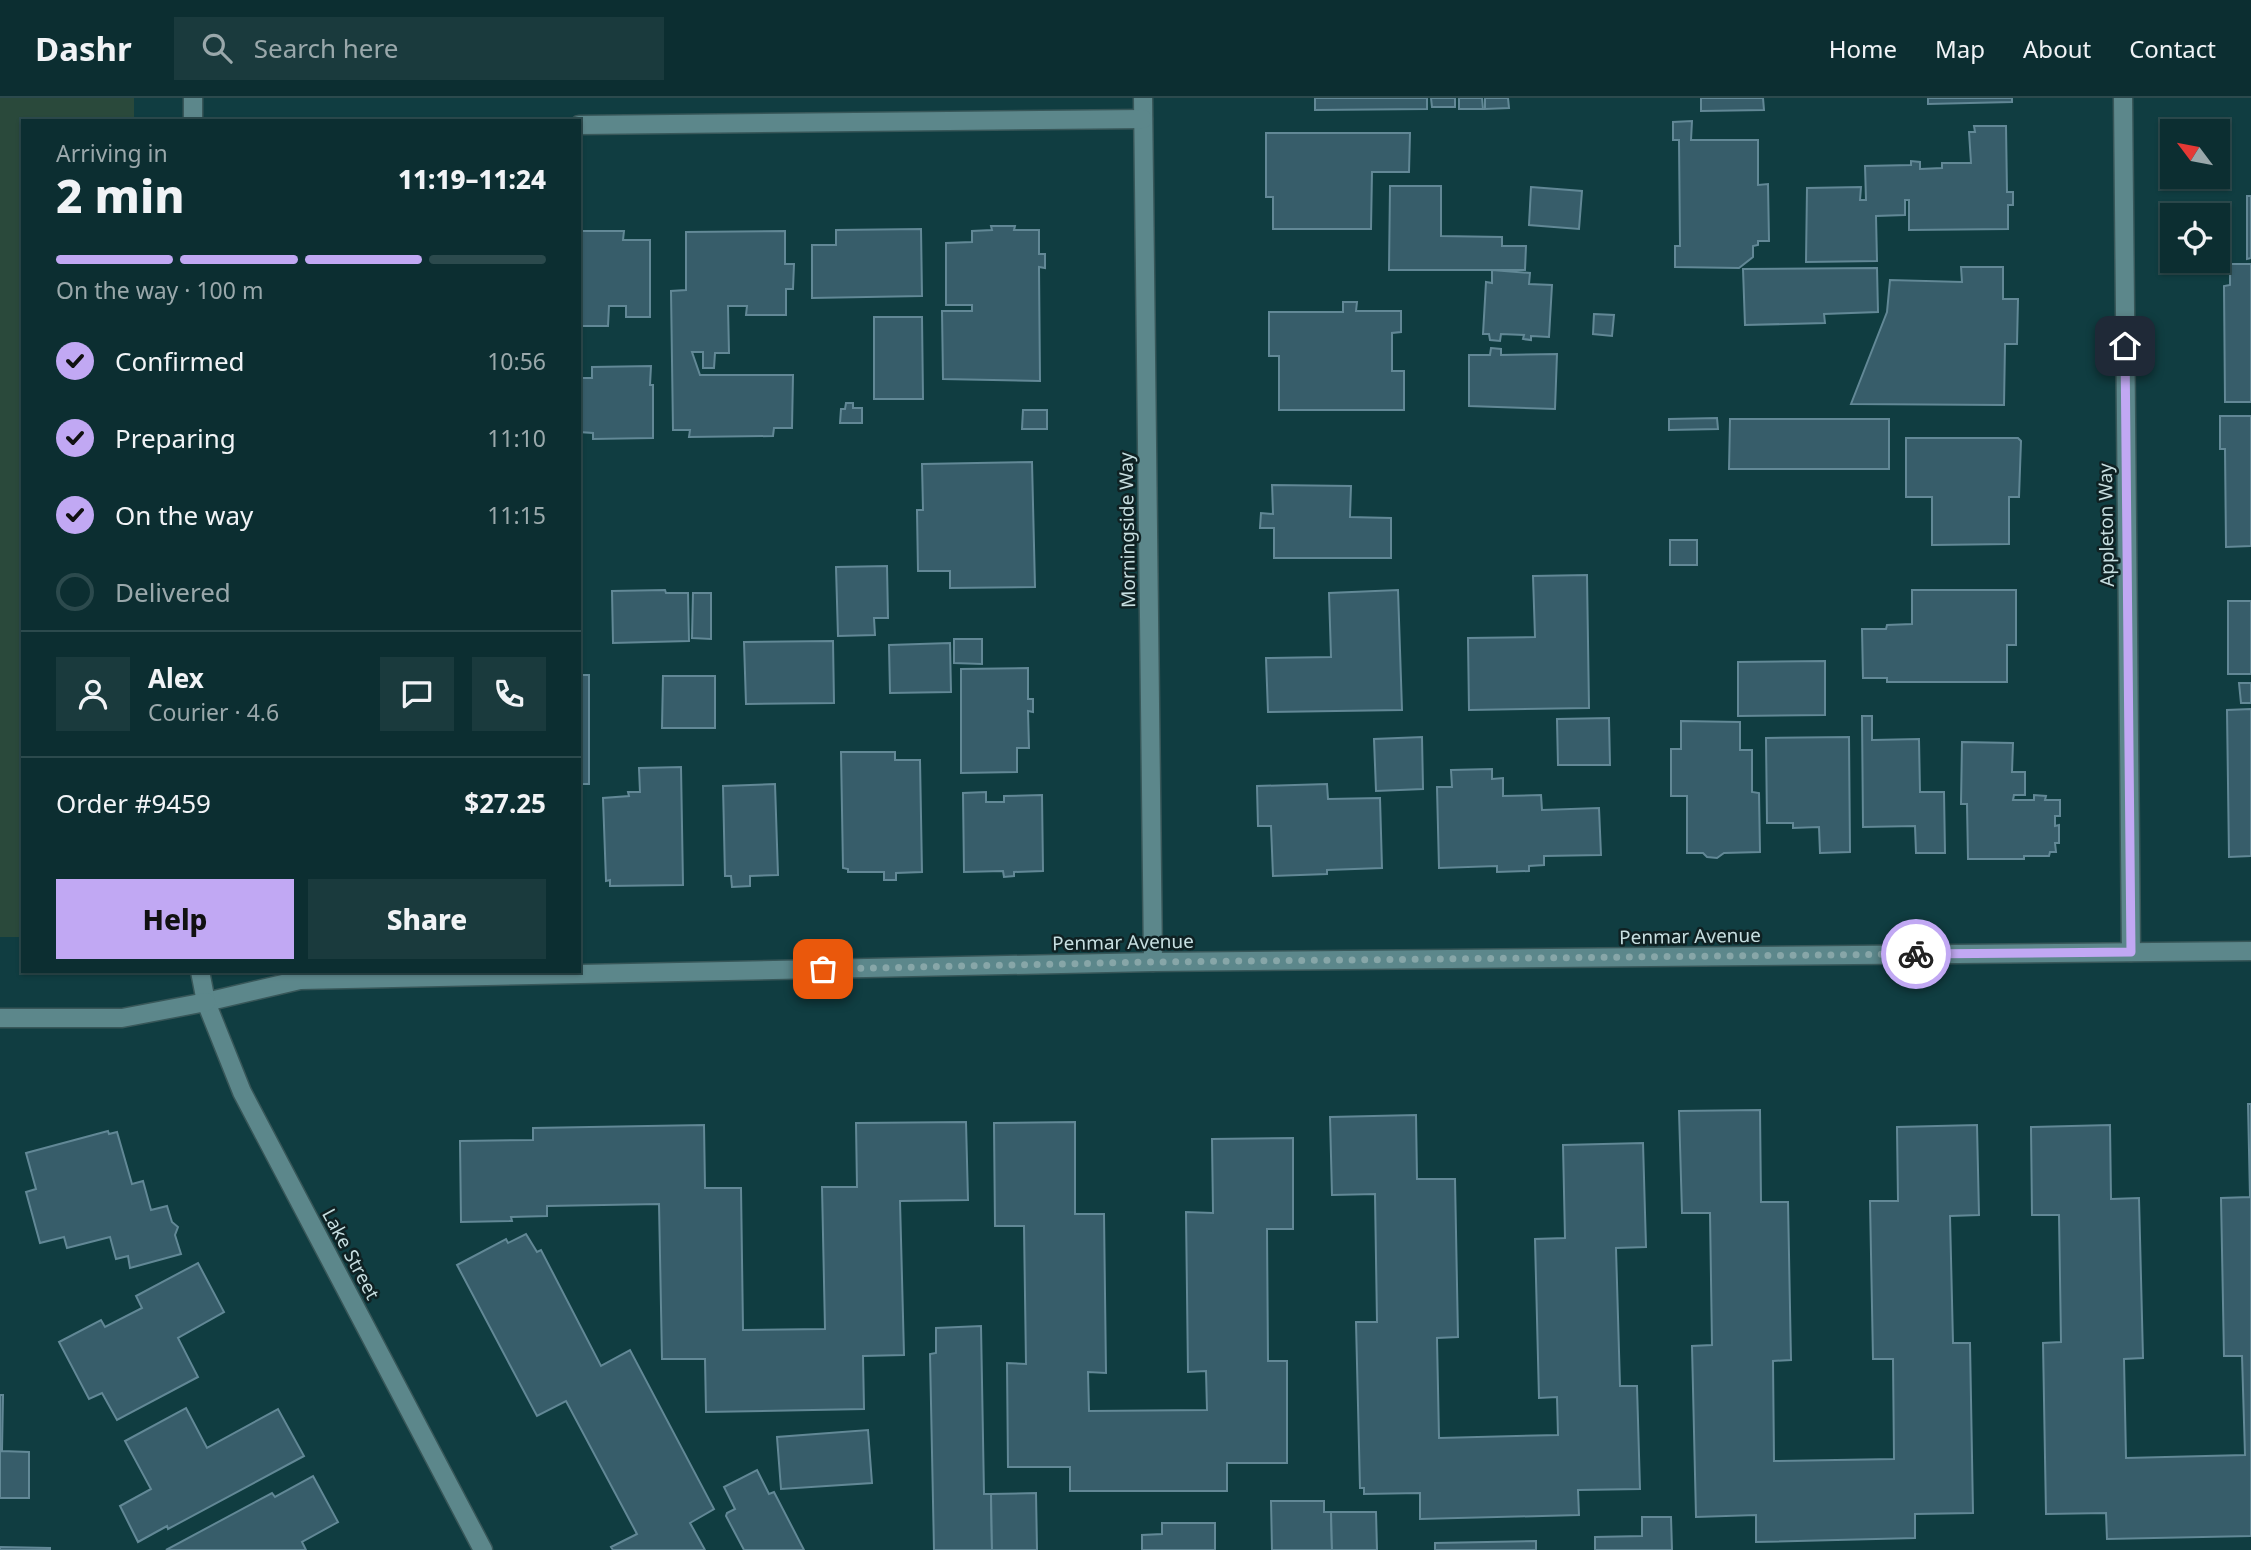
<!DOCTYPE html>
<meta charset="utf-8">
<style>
:root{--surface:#0c2e31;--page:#1a3a3d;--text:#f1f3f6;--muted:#9aa8ab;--line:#2c4a4d;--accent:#c1a8f3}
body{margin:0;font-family:"Noto Sans",sans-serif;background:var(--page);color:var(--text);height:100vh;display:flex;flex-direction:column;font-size:26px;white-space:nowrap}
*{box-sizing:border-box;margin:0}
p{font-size:23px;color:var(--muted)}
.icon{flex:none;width:38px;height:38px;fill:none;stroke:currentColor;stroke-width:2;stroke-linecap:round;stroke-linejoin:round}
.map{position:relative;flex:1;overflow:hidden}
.side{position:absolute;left:21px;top:21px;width:560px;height:854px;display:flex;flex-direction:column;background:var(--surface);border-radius:0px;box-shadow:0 2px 5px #0004,0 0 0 2px var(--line)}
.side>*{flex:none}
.needle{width:46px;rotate:302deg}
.tools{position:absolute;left:2160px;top:21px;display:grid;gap:14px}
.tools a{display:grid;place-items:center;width:70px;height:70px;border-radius:0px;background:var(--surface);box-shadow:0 2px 5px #0004,0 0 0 2px var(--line);font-size:35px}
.pin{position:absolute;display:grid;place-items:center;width:60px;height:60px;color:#fff;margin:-30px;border-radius:14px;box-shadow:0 4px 10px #0006}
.courier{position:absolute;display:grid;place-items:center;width:70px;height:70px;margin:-35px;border:5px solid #c1a8f3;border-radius:50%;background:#fff;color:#222;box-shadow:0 2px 9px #0007}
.summary em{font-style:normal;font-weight:800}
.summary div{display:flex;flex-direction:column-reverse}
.summary{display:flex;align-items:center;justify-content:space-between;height:119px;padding:0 35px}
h1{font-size:46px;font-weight:800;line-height:52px}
.bar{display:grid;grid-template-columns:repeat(4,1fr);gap:10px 7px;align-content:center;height:84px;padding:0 35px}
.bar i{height:9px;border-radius:5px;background:var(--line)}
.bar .selected{background:var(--accent)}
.bar p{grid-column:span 4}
.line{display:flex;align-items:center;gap:18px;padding:0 35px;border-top:2px solid var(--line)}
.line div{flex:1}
.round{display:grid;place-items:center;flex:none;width:74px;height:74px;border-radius:0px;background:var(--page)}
ol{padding:0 35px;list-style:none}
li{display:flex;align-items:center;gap:21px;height:77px}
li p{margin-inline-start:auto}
li .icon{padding:7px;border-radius:50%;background:var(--accent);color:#111;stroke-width:4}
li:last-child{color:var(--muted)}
li i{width:38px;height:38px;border:4px solid var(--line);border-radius:50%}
.button{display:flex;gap:14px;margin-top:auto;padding:14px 35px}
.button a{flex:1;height:80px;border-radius:0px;background:var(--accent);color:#111;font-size:28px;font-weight:800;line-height:80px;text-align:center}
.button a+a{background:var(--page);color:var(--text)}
header{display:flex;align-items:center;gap:42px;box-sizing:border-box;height:98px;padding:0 35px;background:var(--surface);border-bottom:2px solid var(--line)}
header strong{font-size:33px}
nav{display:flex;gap:38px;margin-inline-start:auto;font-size:24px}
.search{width:490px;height:63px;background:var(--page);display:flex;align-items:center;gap:18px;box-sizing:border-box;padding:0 24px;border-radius:0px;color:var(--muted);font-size:26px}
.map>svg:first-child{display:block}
.green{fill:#2a493b}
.building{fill:#375d6a;stroke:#628896;stroke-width:2}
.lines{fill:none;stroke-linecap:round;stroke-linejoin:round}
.street-casing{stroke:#385759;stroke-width:21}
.secondary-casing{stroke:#385759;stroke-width:21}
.street{stroke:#5c878b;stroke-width:18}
.secondary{stroke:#5c878b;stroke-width:18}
.done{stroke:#87a6a8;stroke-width:7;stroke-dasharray:0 12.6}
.route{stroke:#c1a8f3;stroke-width:9}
.labels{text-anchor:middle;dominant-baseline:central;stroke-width:5;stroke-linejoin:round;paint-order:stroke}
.street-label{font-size:19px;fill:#c7dee0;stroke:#0f2123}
</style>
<header>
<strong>Dashr</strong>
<div class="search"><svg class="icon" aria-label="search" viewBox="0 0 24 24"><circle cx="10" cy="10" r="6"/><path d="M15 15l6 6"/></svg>Search here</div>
<nav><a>Home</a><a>Map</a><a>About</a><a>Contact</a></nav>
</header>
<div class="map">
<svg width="2251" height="1452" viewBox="0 0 2251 1452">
<rect width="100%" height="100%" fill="#103d41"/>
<path class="green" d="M 0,0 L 134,0 L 134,23 L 23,23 L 23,839 L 0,839 Z"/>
<g class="building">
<path d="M 1315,0 L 1427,0 L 1427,11 L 1315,12 Z"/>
<path d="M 1431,0 L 1455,0 L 1455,9 L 1432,9 Z"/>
<path d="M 1459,0 L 1482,0 L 1483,11 L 1459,11 Z"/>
<path d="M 1485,0 L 1508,0 L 1509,10 L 1485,11 Z"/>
<path d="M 1701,0 L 1763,0 L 1764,12 L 1701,13 Z"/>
<path d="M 1928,0 L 2012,0 L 2012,4 L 1928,6 Z"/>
<path d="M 1692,23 L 1691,42 L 1758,42 L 1758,87 L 1768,86 L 1769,143 L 1758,143 L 1758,147 L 1753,148 L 1753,159 L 1739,170 L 1675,169 L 1675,148 L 1680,148 L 1679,42 L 1673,42 L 1673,24 Z"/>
<path d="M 1974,28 L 2006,28 L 2007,94 L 2013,94 L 2013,107 L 2008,107 L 2008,131 L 1909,132 L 1909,102 L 1905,102 L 1905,117 L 1876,118 L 1877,163 L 1806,164 L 1807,90 L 1861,89 L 1860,102 L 1866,102 L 1865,68 L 1911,67 L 1911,63 L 1920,64 L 1920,71 L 1942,70 L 1942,65 L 1971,65 L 1969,34 L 1975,34 Z"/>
<path d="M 1266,35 L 1410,35 L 1409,74 L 1372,74 L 1371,131 L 1273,131 L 1273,99 L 1266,99 Z"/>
<path d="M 1390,88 L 1441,88 L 1441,138 L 1502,139 L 1502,148 L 1526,148 L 1525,172 L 1389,172 Z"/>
<path d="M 1531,89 L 1582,93 L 1579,131 L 1529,127 Z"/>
<path d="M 2247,98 L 2251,98 L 2251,160 L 2247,161 Z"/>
<path d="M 991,128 L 1015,128 L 1014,132 L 1039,132 L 1039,156 L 1045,156 L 1045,170 L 1039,169 L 1040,283 L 943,281 L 942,213 L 972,213 L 972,207 L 946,207 L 946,145 L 972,144 L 972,133 L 992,132 Z"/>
<path d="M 921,131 L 922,198 L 812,200 L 812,147 L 836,147 L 836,132 Z"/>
<path d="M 579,133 L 624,133 L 623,142 L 650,142 L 650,219 L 626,219 L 626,208 L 609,208 L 608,228 L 579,228 Z"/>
<path d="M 785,133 L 785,166 L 794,166 L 793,191 L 786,191 L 786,217 L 746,217 L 747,208 L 728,208 L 729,255 L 715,255 L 714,270 L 703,270 L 703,254 L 692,254 L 700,277 L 793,277 L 792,330 L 774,330 L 773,338 L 689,339 L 690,332 L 673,332 L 671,193 L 686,192 L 686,134 Z"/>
<path d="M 2230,166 L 2251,166 L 2251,304 L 2225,304 L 2224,188 L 2230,187 Z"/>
<path d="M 1961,169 L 2003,169 L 2003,201 L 2018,201 L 2017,246 L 2005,246 L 2004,307 L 1851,306 L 1887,214 L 1890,182 L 1962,184 Z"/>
<path d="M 1877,170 L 1878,214 L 1824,216 L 1825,225 L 1745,227 L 1743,171 Z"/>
<path d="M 1492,172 L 1530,175 L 1529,186 L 1552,187 L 1549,239 L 1531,238 L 1531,242 L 1523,241 L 1524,237 L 1501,236 L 1500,243 L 1490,242 L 1489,236 L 1483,236 L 1486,184 L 1492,185 Z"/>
<path d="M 1343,204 L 1357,204 L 1356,213 L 1401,213 L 1401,234 L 1392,235 L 1392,273 L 1404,273 L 1404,312 L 1279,312 L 1279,258 L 1269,258 L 1269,214 L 1343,214 Z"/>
<path d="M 1594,216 L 1614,217 L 1612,238 L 1593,236 Z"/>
<path d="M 874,219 L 922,219 L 923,301 L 874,301 Z"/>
<path d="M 1491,250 L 1501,251 L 1501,257 L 1557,256 L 1555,311 L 1469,308 L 1469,257 L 1490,257 Z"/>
<path d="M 651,268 L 650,287 L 653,287 L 653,340 L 593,341 L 593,335 L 579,334 L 579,280 L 592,280 L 592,269 Z"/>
<path d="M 846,305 L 853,305 L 853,310 L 862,310 L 862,325 L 840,325 L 841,311 L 845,311 Z"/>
<path d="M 1023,312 L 1047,312 L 1047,331 L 1022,331 Z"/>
<path d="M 2220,318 L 2251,318 L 2251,448 L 2226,449 L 2225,351 L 2220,351 Z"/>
<path d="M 1717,320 L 1718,331 L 1669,332 L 1669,321 Z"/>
<path d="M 1730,321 L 1889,321 L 1889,371 L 1729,371 Z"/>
<path d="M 1906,340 L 2018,340 L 2021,343 L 2019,399 L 2009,399 L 2009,446 L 1932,447 L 1932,399 L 1906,399 Z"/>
<path d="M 1032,364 L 1035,489 L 950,490 L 950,473 L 918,473 L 917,412 L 923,412 L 922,366 Z"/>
<path d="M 1272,387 L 1351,388 L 1350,419 L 1391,420 L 1391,460 L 1274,460 L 1274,430 L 1260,430 L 1261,415 L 1273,416 Z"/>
<rect x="1670" y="442" width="27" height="25"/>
<path d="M 887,468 L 888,520 L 874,520 L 875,537 L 838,538 L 836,469 Z"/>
<path d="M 1587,477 L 1589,610 L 1469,612 L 1468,540 L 1535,539 L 1533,478 Z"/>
<path d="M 665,492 L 666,495 L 688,495 L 689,543 L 613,545 L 612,493 Z"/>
<path d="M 1398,492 L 1402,612 L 1268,614 L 1266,560 L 1331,559 L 1329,495 Z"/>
<path d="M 1912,492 L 2016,492 L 2016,547 L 2007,547 L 2007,584 L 1887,584 L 1887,580 L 1863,580 L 1862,531 L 1886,531 L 1887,527 L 1912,526 Z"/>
<path d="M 693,495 L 711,495 L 711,541 L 692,540 Z"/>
<rect x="2228" y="503" width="23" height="73"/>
<path d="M 954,541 L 982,541 L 982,566 L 954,565 Z"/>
<path d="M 833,543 L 834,605 L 746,606 L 744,544 Z"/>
<path d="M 950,545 L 951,594 L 890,595 L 889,547 Z"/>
<path d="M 1825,563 L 1825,617 L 1738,618 L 1738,564 Z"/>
<path d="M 1028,570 L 1028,601 L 1033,601 L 1033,614 L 1028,613 L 1029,650 L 1017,650 L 1017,674 L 961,675 L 961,571 Z"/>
<rect x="579" y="577" width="10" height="109"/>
<path d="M 663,578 L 715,578 L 715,630 L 662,630 Z"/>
<path d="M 2239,585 L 2251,585 L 2251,605 L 2241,605 Z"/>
<path d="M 2251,611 L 2251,758 L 2229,759 L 2227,612 Z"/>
<path d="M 1862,618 L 1872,618 L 1872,642 L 1919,641 L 1920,694 L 1944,694 L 1945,755 L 1916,755 L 1915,728 L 1863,729 Z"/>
<path d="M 1609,620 L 1610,667 L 1558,667 L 1557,621 Z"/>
<path d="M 1681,623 L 1740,624 L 1740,652 L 1752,652 L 1752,694 L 1759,695 L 1760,754 L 1724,755 L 1717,760 L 1707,759 L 1703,755 L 1687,755 L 1687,698 L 1671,698 L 1671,651 L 1681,651 Z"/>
<path d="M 1422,639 L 1423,691 L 1376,693 L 1374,641 Z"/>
<path d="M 1849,639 L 1850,754 L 1820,755 L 1819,729 L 1793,730 L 1793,725 L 1767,725 L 1766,640 Z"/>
<path d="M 1962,644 L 2013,645 L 2012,674 L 2025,674 L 2025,697 L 2014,697 L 2013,702 L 2034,702 L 2034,697 L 2046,698 L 2045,702 L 2060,702 L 2060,718 L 2055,718 L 2055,728 L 2059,727 L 2059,745 L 2055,745 L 2056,754 L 2050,754 L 2049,758 L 2024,758 L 2024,761 L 1968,761 L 1967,706 L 1961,706 Z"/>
<path d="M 841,654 L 895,654 L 895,662 L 920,662 L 922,774 L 896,775 L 896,782 L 884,782 L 884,774 L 848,774 L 848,771 L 843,770 Z"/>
<path d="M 681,669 L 683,787 L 610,788 L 610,782 L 606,783 L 603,700 L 629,698 L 628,694 L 640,694 L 639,670 Z"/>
<path d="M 1492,671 L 1492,681 L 1503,680 L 1503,698 L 1541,697 L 1542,712 L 1599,710 L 1601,757 L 1544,758 L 1544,767 L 1529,768 L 1529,773 L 1497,774 L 1497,768 L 1439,770 L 1437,689 L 1452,689 L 1451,672 Z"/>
<path d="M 775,686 L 778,777 L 750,778 L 750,788 L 732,789 L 731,778 L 725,778 L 723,688 Z"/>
<path d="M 1327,686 L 1328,701 L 1380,700 L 1382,770 L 1327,772 L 1327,776 L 1273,778 L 1271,728 L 1258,728 L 1257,688 Z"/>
<path d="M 986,694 L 986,704 L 1004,704 L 1004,698 L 1042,697 L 1043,773 L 1014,774 L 1014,778 L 1004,779 L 1003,773 L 964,774 L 963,695 Z"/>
<path d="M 2248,1006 L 2251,1006 L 2251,1438 L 2107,1441 L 2106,1415 L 2046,1416 L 2043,1245 L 2061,1244 L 2059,1117 L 2032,1117 L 2031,1029 L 2110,1027 L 2111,1101 L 2139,1100 L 2143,1260 L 2124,1261 L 2126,1360 L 2245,1357 L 2242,1258 L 2224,1258 L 2221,1100 L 2250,1099 Z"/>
<path d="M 1760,1012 L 1761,1104 L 1788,1104 L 1791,1262 L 1773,1263 L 1774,1363 L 1894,1361 L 1893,1261 L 1873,1261 L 1870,1103 L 1898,1103 L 1897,1029 L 1977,1027 L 1979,1117 L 1950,1118 L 1953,1245 L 1970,1245 L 1973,1415 L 1915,1416 L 1915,1440 L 1756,1444 L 1756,1417 L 1696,1419 L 1692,1248 L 1712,1247 L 1710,1115 L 1682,1115 L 1679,1013 Z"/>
<path d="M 1416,1017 L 1417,1081 L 1455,1081 L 1458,1239 L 1437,1240 L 1439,1340 L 1558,1337 L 1557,1299 L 1539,1300 L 1535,1141 L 1565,1140 L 1563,1047 L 1643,1045 L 1646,1149 L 1616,1150 L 1620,1288 L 1637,1288 L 1640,1391 L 1578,1392 L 1579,1417 L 1420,1421 L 1420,1395 L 1364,1396 L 1364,1390 L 1360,1390 L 1356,1224 L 1377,1224 L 1375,1096 L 1332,1097 L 1330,1019 Z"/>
<path d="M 966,1024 L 968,1102 L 900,1103 L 904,1257 L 863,1258 L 864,1311 L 706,1314 L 705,1261 L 662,1261 L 659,1106 L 547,1108 L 547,1118 L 511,1119 L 512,1123 L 461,1124 L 460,1043 L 533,1042 L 533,1030 L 704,1027 L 705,1090 L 741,1090 L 743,1232 L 825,1231 L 822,1089 L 857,1089 L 856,1025 Z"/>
<path d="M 1075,1024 L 1075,1116 L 1104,1116 L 1106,1275 L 1088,1274 L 1089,1313 L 1207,1312 L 1206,1273 L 1188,1274 L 1186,1114 L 1213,1115 L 1212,1041 L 1293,1040 L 1293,1131 L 1267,1131 L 1268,1263 L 1287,1263 L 1287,1365 L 1227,1365 L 1227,1393 L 1070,1393 L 1070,1369 L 1008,1369 L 1007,1265 L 1026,1266 L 1024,1128 L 995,1128 L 994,1025 Z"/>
<path d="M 108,1033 L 109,1036 L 117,1034 L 132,1086 L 143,1083 L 151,1112 L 167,1108 L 172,1124 L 178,1129 L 175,1137 L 181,1156 L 130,1170 L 128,1158 L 116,1161 L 110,1139 L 67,1150 L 64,1139 L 40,1145 L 26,1094 L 36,1091 L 26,1055 Z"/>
<path d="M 526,1136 L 537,1154 L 541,1152 L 601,1268 L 630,1252 L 714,1411 L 690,1425 L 705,1452 L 613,1452 L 611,1449 L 637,1436 L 566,1303 L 537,1318 L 457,1167 L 506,1141 L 508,1145 Z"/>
<path d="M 198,1165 L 224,1214 L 178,1240 L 198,1279 L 117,1322 L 102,1295 L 89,1301 L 59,1244 L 101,1222 L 105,1229 L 142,1210 L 136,1198 Z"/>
<path d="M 981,1228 L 984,1396 L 991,1396 L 992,1452 L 934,1452 L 930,1256 L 936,1255 L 936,1230 Z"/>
<path d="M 0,1297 L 3,1297 L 2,1353 L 29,1354 L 29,1400 L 0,1400 Z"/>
<path d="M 186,1310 L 207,1350 L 278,1311 L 304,1358 L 168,1431 L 167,1428 L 138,1444 L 120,1408 L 151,1391 L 125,1343 Z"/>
<path d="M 868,1332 L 872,1385 L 781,1391 L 777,1339 Z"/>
<path d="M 757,1372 L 769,1396 L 774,1394 L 804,1452 L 744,1452 L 726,1418 L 727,1415 L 735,1411 L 724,1389 Z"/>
<path d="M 313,1378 L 338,1424 L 302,1444 L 306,1452 L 166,1452 L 272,1395 L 275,1399 Z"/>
<path d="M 1036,1395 L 1037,1452 L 992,1452 L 991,1396 Z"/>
<path d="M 1271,1403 L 1324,1403 L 1324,1414 L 1331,1414 L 1332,1452 L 1272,1452 Z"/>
<path d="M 1331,1414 L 1376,1414 L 1377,1452 L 1332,1452 Z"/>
<path d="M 1642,1419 L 1671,1419 L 1672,1452 L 1595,1452 L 1595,1439 L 1642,1438 Z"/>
<path d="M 1162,1425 L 1215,1425 L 1215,1452 L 1142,1452 L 1142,1437 L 1162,1436 Z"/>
<path d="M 1536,1443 L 1536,1452 L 1435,1452 L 1435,1445 Z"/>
<path d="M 0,1449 L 50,1450 L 50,1452 L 0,1452 Z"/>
</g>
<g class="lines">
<g class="street-casing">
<g id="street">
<path d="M 1143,0 L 1153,864"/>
<path d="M 2123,0 L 2131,854"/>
<path d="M 579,27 L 1143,21"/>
<path d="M 206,904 L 300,882 L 1153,864 L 2251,853"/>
</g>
</g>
<g class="secondary-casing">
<g id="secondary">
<path d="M 193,23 L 193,0"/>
<path d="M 200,873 L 206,904 L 242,994 L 483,1452"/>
<path d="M 0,920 L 122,920 L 206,904"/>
</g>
</g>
<use href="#street" class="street"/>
<use href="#secondary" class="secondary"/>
</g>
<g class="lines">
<path class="done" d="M 823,871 L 1153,864 L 1916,856"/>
<path class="route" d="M 1916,856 L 2131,854 L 2125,248"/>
</g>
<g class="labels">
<g class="street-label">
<text transform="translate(2106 427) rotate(-91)">Appleton Way</text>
<text transform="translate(1127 432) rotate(-91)">Morningside Way</text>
<text transform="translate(1690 838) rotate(-1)">Penmar Avenue</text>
<text transform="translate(1123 844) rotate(-1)">Penmar Avenue</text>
<text transform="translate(351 1156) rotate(62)">Lake Street</text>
</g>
</g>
</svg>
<div class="tools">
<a><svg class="needle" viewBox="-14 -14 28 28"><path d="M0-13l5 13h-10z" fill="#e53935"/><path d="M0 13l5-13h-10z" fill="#9aa8ab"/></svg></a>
<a><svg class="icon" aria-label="locate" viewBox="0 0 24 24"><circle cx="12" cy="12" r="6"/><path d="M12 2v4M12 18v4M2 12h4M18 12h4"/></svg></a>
</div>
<div class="pin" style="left:823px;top:871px;background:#ea580c"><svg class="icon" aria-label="bag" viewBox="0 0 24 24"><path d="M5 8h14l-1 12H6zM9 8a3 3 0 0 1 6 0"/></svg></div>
<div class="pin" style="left:2125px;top:248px;background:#1f2937"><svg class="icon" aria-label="home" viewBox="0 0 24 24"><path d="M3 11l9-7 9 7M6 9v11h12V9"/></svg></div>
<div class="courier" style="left:1916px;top:856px"><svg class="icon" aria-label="bike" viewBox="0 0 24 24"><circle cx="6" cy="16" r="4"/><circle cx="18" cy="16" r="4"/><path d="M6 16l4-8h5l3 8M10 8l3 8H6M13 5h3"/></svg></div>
<section class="side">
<div class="summary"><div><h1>2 min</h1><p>Arriving in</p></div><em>11:19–11:24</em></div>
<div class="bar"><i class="selected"></i><i class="selected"></i><i class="selected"></i><i></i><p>On the way · 100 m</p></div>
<ol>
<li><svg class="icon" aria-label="check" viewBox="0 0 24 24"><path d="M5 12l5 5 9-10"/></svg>Confirmed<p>10:56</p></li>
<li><svg class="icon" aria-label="check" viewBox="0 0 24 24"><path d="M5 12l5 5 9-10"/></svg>Preparing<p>11:10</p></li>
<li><svg class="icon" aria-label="check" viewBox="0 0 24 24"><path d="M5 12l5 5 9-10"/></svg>On the way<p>11:15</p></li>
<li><i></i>Delivered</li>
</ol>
<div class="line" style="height:126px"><a class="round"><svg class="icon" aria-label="person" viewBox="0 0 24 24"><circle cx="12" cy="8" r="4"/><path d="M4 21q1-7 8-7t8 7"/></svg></a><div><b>Alex</b><p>Courier · 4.6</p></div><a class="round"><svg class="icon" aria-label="chat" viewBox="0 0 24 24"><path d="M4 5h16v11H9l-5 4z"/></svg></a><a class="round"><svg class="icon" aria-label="phone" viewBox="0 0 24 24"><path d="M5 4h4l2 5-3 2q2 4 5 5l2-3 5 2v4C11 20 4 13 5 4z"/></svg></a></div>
<div class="line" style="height:91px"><div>Order #9459</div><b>$27.25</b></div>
<div class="button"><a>Help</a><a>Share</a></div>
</section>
</div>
